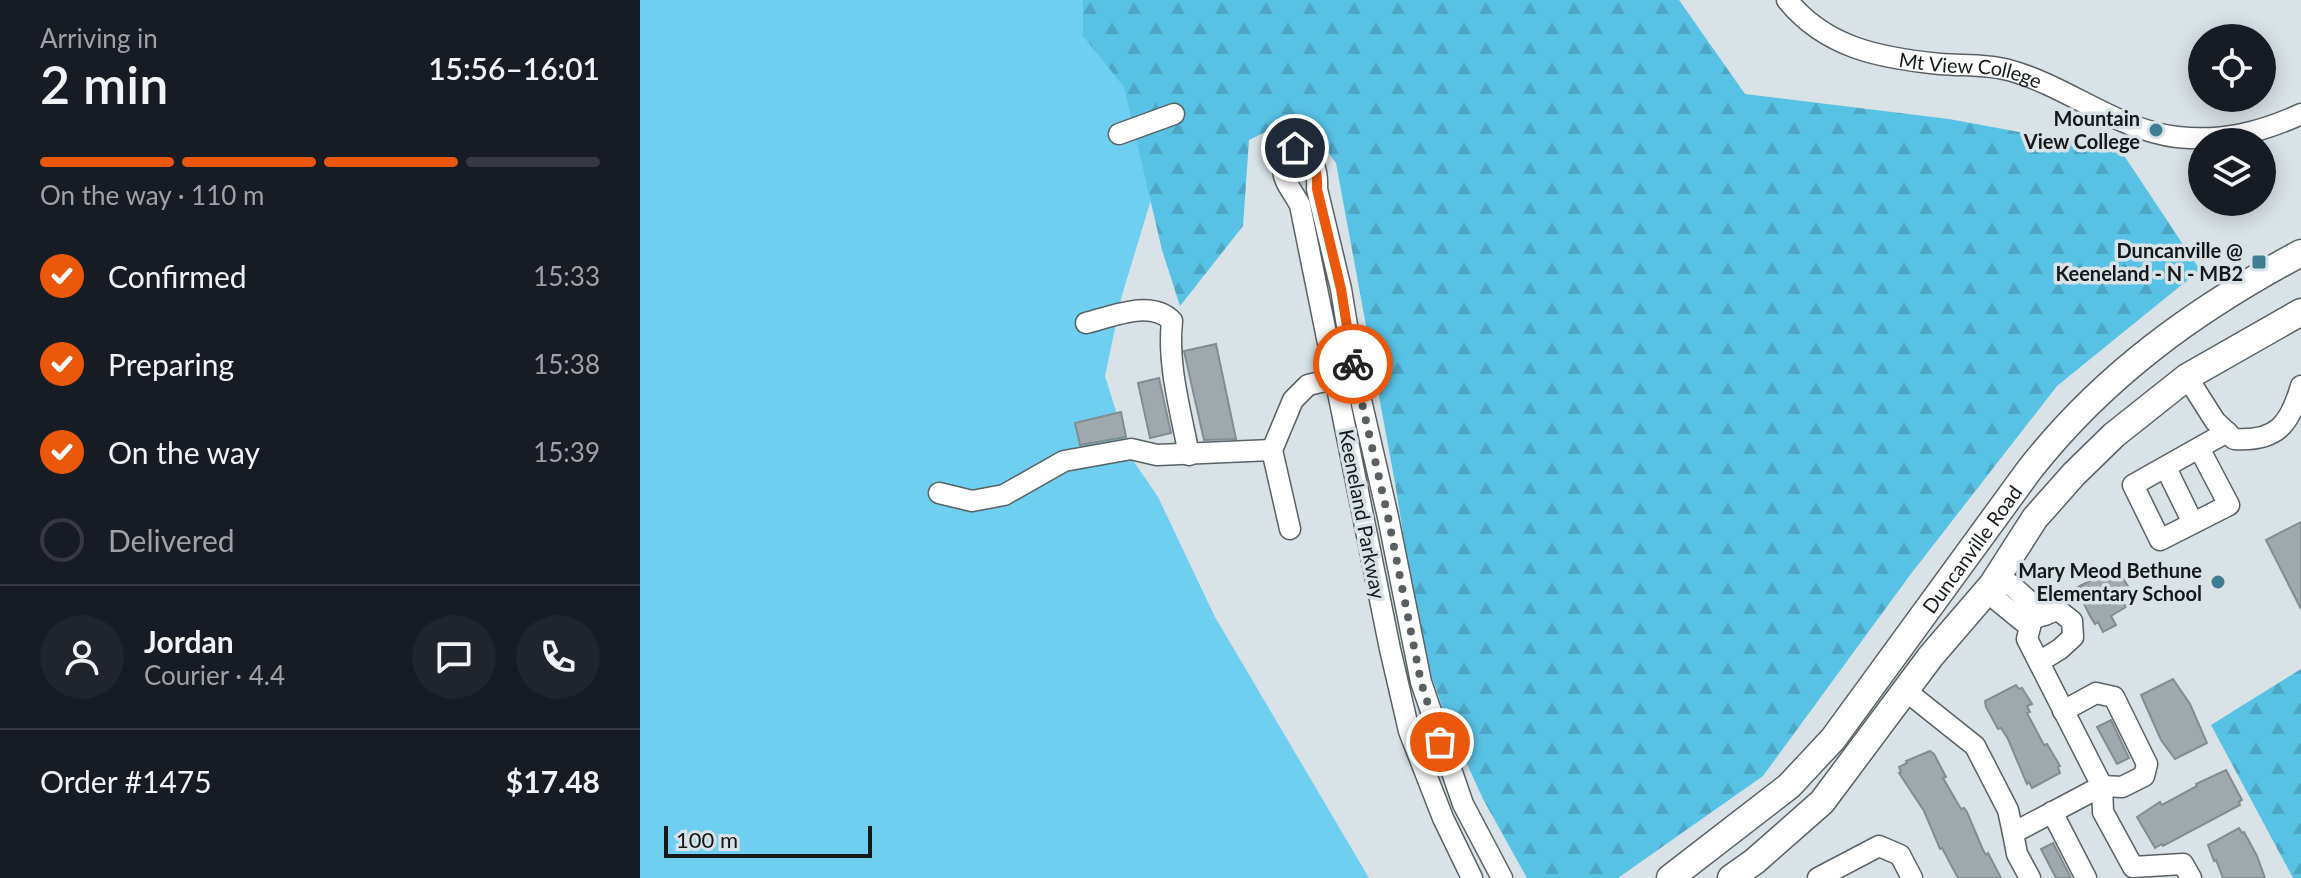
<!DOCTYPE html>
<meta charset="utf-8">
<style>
:root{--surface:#171b24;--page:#20242c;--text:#f1f3f6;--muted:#9ea1a6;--line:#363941;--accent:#ea580c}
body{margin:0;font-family:Lato,sans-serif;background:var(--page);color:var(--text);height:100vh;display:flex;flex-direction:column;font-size:30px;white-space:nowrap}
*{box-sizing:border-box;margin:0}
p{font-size:26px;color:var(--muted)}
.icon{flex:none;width:44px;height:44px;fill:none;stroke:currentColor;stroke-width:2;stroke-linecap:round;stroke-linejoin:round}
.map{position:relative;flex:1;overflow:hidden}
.side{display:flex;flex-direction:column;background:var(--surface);width:640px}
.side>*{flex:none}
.fabs{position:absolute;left:1548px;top:24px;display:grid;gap:16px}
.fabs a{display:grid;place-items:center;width:88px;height:88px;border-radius:50%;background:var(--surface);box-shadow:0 4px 20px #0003;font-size:40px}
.scale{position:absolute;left:24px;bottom:20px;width:208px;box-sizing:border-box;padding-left:8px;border:4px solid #15181a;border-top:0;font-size:22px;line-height:28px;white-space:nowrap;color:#15181a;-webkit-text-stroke:6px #d9e2e6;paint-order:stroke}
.pin{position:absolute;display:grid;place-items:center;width:68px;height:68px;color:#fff;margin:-34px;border:4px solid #fff;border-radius:50%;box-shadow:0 2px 8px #0007}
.courier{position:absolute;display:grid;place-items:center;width:80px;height:80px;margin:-40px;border:6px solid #ea580c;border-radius:50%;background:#fff;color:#222;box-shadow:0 2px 10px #0007}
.overview em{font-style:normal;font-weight:600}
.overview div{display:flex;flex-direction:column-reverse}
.overview{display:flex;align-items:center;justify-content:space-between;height:136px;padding:0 40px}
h1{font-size:52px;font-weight:600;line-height:60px}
.bar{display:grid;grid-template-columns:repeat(4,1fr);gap:12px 8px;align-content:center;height:96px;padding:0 40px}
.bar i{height:10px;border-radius:6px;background:var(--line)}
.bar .active{background:var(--accent)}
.bar p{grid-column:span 4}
.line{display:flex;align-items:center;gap:20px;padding:0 40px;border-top:2px solid var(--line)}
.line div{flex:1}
.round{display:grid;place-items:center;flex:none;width:84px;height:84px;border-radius:42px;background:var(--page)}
ol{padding:0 40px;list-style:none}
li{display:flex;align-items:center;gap:24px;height:88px}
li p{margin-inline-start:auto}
li .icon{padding:8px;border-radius:50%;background:var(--accent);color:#fff;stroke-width:4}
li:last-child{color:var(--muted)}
li i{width:44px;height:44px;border:4px solid var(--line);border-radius:50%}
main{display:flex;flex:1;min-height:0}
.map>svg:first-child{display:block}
.grass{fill:#6fcff0}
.forest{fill:url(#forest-firs)}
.building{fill:#9fa8ac;stroke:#838c8f;stroke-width:2}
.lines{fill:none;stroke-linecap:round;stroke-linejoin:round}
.minor-casing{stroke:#596165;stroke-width:23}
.major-casing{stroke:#596165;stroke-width:29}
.minor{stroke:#fff;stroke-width:20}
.major{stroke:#fff;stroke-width:26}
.done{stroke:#5a5f61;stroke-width:8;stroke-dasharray:0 14.4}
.route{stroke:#ea580c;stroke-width:10}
.poi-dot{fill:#3e7d92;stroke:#d9e2e6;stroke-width:3}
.labels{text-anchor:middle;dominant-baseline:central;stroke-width:7;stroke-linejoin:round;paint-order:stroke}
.street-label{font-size:20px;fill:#15181a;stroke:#d9e2e6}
.poi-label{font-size:20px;font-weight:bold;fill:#15181a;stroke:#d9e2e6;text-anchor:end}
</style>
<main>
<section class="side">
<div class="overview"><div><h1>2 min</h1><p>Arriving in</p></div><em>15:56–16:01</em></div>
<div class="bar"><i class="active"></i><i class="active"></i><i class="active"></i><i></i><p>On the way · 110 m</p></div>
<ol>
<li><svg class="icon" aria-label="check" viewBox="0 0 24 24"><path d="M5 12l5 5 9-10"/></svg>Confirmed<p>15:33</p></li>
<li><svg class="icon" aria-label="check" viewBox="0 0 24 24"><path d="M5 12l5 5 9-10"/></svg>Preparing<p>15:38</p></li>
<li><svg class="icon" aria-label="check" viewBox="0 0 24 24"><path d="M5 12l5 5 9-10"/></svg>On the way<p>15:39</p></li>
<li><i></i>Delivered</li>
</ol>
<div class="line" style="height:144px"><a class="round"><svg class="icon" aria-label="person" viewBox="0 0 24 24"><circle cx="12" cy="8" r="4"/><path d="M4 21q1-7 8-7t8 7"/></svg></a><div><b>Jordan</b><p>Courier · 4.4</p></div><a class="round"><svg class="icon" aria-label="chat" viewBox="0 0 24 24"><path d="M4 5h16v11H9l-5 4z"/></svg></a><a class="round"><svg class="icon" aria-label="phone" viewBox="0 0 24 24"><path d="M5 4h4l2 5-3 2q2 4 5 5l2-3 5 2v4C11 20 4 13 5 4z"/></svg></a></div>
<div class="line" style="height:104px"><div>Order #1475</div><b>$17.48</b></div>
</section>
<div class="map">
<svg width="1661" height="878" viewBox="0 0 1661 878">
<defs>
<pattern id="forest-firs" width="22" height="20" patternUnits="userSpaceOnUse" patternTransform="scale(2)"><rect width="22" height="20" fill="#58c2e5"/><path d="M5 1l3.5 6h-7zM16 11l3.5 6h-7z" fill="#4ca6c4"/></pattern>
</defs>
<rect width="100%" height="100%" fill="#d9e2e6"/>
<path class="grass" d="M 0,0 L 521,0 L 539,108 L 482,295 L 465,376 L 490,456 L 518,497 L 575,617 L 729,878 L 0,878 Z"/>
<g class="forest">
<path d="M 443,0 L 1039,0 L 1105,94 L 1309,119 L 1481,151 L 1560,270 L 1417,386 L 1270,575 L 1123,776 L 978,878 L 887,878 L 843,799 L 807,720 L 782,650 L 755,483 L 696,163 L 660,115 L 609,140 L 603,226 L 540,306 L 522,250 L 484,87 L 443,36 Z"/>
<path d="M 1661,669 L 1661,878 L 1653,878 L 1571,725 Z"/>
</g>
<g class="building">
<path d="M 576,344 L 596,439 L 564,440 L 544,351 Z"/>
<path d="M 519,378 L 531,433 L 510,438 L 498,383 Z"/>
<path d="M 481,412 L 486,437 L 440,445 L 435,423 Z"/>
<path d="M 1661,522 L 1661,609 L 1626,540 Z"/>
<path d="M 1469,571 L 1472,576 L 1479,572 L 1491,591 L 1480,596 L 1486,607 L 1471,616 L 1476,625 L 1463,632 L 1458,622 L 1455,624 L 1450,616 L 1436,588 Z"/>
<path d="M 1533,679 L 1550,704 L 1567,743 L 1535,759 L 1521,740 L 1501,695 Z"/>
<path d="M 1376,685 L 1379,689 L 1382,688 L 1392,704 L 1387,706 L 1390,712 L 1387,713 L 1404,745 L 1407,744 L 1420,766 L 1418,767 L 1420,773 L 1392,788 L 1389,782 L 1387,784 L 1368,739 L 1361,728 L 1358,729 L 1346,707 L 1345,701 Z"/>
<path d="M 1471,720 L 1489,758 L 1477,764 L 1457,727 Z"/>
<path d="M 1290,751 L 1294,754 L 1306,777 L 1303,778 L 1321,809 L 1324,808 L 1327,812 L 1343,850 L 1346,855 L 1348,853 L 1361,878 L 1318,878 L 1302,848 L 1300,849 L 1284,811 L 1259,773 L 1261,772 L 1259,767 L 1267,763 L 1266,761 Z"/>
<path d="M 1586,770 L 1602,800 L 1599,802 L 1600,805 L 1523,846 L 1522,844 L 1515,848 L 1497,817 L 1520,802 L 1522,805 L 1557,786 L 1556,784 Z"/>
<path d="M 1599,828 L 1602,833 L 1604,832 L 1617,856 L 1625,878 L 1583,878 L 1576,860 L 1574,861 L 1568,845 Z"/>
<path d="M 1413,843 L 1431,878 L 1416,878 L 1401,849 Z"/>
</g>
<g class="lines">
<g class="minor-casing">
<g id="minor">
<path id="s1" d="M 1147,0 C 1186,48 1240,58 1300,64 C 1324,66 1348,64 1372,71 C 1428,87 1478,130 1537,137 C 1581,142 1620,133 1661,114"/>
<path d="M 479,134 L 534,114"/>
<path d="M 446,323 C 471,317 511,299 532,321 C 527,365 541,412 549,455"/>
<path d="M 1547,377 L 1575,421 L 1594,439 C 1637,442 1650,424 1661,386"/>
<path d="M 1559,448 L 1589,505 L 1520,540 L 1493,485 L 1587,432"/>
<path d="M 1526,468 L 1553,523"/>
<path d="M 299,493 L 332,501 L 364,495 L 424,461 L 491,449 L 517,455 L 632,450"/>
<path d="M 650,529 L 632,450 L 653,400 L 668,385 L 706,376"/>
<path d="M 1390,627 L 1358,601 L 1352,585 L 1370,584 L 1405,615"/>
<path d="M 1399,662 L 1420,649 L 1433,637 L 1432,621 L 1418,610 L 1392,619 L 1387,639 L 1462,786 L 1463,812 L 1493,867 L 1543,864 L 1551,878"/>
<path d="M 1266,691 L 1335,746 L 1368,810 L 1373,833"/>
<path d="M 1412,812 L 1446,878"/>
<path d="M 832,878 L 803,818 L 769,731 L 750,649 L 660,205 C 648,183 631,169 655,148 C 674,156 678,170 677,189 L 701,289 L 715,374 L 748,517 L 781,682 L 823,804 L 862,878"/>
<path d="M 1178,878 L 1239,846 L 1260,855 L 1272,878"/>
<path d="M 1390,878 L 1377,854 L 1373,833 L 1462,786 L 1482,787 L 1504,776 L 1507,764 L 1474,697 L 1456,693 L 1423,711"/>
</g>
</g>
<g class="major-casing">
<g id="major">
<path id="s2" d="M 1030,878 L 1149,786 L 1193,739 L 1390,469 C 1464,375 1556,309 1661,253"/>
<path d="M 1091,878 L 1115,861 L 1182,802 L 1291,656 L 1352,585 L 1395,518 L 1434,474 L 1474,435 L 1547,377 L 1661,312"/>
</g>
</g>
<use href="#minor" class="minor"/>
<use href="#major" class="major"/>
</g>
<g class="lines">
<path class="done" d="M 713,364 L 748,517 L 781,682 L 800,742"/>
<path class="route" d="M 655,148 C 674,156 678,170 677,189 L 701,289 L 713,364"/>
</g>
<g class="poi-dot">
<circle cx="1516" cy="130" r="8"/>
<rect x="1611" y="254" width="16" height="16" rx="4"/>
<circle cx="1578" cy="582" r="8"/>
</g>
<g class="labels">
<g class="street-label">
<text stroke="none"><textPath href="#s1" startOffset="202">Mt View College</textPath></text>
<text transform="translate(723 514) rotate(79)">Keeneland Parkway</text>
<text stroke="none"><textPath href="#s2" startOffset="450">Duncanville Road</textPath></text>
</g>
<g class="poi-label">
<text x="1500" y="118">Mountain<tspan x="1500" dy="23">View College</tspan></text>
<text x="1603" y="250">Duncanville @<tspan x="1603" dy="23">Keeneland - N - MB2</tspan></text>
<text x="1562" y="570">Mary Meod Bethune<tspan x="1562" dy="23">Elementary School</tspan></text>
</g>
</g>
</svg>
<div class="fabs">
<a><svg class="icon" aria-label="locate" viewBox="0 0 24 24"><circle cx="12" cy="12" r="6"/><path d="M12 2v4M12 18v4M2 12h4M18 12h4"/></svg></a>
<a><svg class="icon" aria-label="layers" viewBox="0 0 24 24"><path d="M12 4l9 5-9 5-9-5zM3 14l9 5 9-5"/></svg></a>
</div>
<div class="scale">100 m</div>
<div class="pin" style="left:800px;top:742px;background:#ea580c"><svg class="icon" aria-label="bag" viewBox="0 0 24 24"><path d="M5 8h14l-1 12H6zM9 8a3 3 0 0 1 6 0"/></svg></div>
<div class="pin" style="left:655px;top:148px;background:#1f2937"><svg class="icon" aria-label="home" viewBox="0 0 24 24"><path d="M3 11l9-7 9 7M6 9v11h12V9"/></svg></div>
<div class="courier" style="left:713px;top:364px"><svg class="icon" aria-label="bike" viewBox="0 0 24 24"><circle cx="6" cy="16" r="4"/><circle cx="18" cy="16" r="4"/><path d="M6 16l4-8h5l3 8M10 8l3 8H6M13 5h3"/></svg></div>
</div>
</main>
